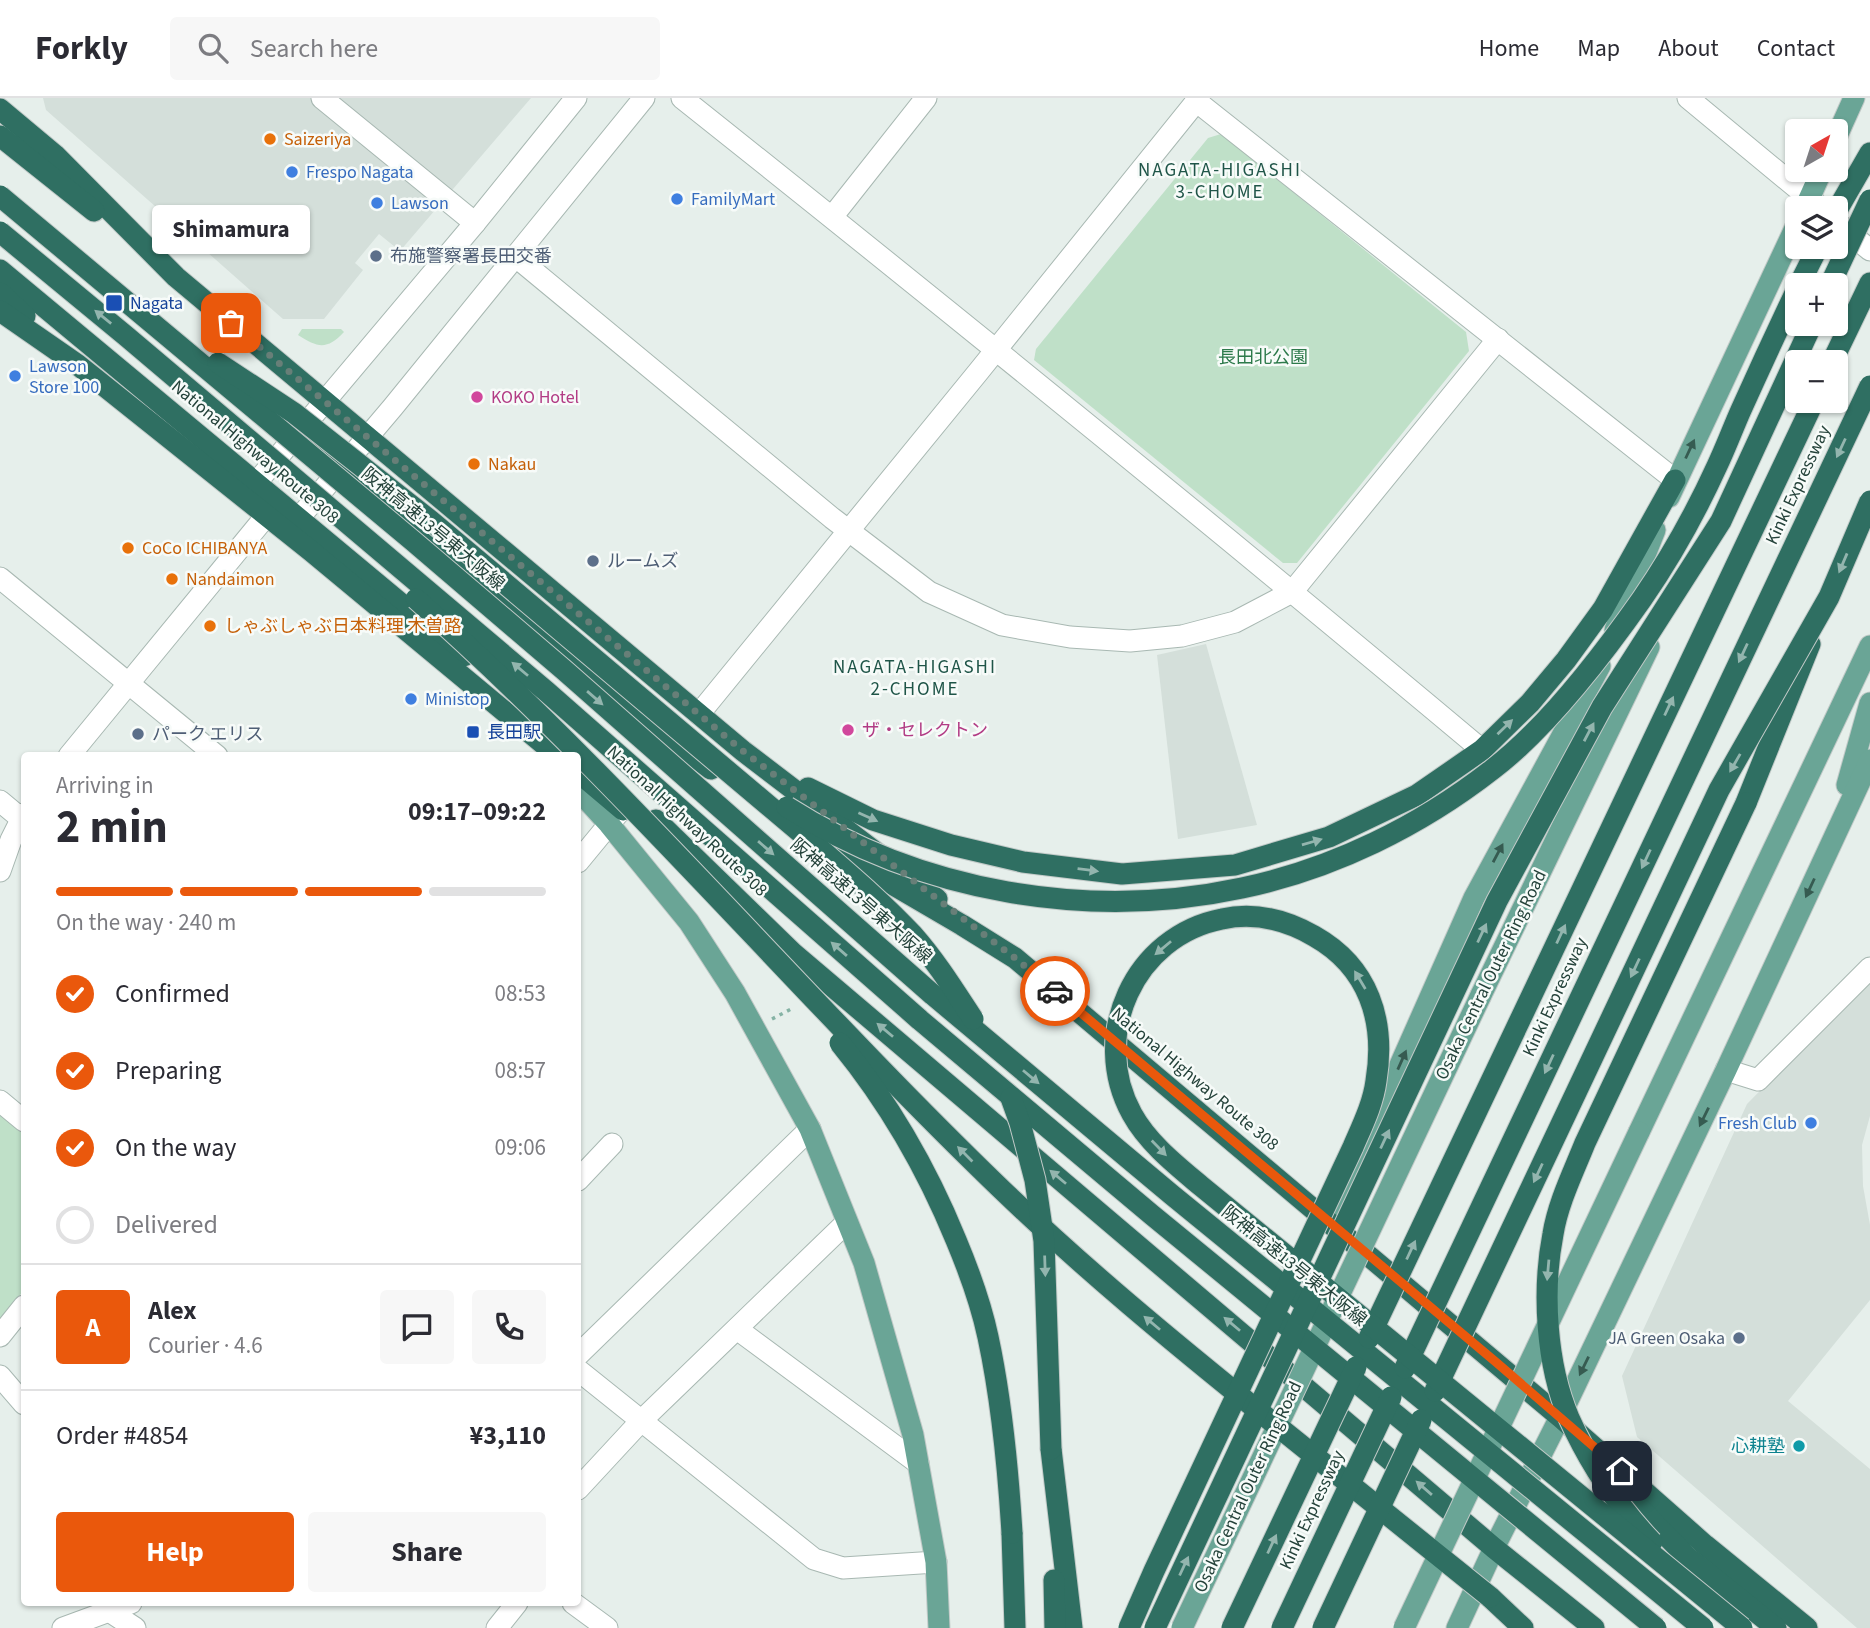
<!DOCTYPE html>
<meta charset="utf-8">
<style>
:root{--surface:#fff;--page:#f7f7f7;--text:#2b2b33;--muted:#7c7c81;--line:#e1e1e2;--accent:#ea580c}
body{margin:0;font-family:"Source Sans 3","Noto Sans JP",sans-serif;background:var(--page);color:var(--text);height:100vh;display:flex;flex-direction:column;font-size:26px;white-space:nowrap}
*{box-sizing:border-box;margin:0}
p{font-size:23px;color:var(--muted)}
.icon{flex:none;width:38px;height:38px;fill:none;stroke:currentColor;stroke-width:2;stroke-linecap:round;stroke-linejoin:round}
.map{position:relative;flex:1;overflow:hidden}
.side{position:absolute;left:21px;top:654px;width:560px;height:854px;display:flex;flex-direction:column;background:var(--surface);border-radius:7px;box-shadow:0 2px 5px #0004}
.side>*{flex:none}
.needle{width:46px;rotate:39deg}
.fabs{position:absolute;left:1785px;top:21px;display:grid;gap:14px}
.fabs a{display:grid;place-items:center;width:63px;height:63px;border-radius:7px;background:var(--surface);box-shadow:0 2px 5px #0004;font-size:35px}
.pin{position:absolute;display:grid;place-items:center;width:60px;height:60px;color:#fff;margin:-30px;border-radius:14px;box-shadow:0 4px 10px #0006}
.courier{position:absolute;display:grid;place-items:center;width:70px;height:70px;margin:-35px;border:5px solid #ea580c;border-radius:50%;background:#fff;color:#222;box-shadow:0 2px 9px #0007}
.bubble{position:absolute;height:49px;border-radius:7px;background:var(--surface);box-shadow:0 2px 5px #0004;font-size:23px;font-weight:700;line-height:49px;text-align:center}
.overview em{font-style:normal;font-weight:700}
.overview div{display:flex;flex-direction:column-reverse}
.overview{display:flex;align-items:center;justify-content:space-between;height:119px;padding:0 35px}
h1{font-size:46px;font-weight:700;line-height:52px}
.bar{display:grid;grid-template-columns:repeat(4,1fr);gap:10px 7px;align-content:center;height:84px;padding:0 35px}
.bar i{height:9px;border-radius:5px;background:var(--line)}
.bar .on{background:var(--accent)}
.bar p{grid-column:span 4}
.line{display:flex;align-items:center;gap:18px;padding:0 35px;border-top:2px solid var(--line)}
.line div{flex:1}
.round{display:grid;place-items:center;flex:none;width:74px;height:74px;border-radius:7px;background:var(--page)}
ol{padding:0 35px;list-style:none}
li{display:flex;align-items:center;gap:21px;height:77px}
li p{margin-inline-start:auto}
li .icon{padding:7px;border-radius:50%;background:var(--accent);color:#fff;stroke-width:4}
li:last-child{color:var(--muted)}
li i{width:38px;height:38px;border:4px solid var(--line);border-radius:50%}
.button{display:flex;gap:14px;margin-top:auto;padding:14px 35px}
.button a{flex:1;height:80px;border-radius:7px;background:var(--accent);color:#fff;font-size:28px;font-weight:700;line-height:80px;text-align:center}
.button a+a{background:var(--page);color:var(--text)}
header{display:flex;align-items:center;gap:42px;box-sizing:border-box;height:98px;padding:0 35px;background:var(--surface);border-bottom:2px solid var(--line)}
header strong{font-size:33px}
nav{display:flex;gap:38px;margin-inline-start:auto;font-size:24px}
.search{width:490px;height:63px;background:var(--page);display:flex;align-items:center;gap:18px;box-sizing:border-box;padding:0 24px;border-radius:7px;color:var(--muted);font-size:26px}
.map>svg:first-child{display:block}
.built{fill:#d4dfda}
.green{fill:#bfe0c8}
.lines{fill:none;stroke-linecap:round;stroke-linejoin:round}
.minor-casing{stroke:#a8b8b2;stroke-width:23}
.major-casing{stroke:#c2cac8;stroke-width:23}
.highway-casing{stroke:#c2cac8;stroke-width:23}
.path{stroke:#86b3a5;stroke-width:3.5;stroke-dasharray:3.5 5;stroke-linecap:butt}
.minor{stroke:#fff;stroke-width:21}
.major{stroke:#6aa596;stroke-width:21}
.highway{stroke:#2f6f62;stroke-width:21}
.major-bridge-casing{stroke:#c2cac8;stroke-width:23;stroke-linecap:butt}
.highway-bridge-casing{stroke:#c2cac8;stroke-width:23;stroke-linecap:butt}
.major-bridge{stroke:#6aa596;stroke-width:21}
.highway-bridge{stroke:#2f6f62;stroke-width:21}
.oneway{fill:#93b5ae}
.oneway2{fill:#365b51}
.done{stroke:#687f78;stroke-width:7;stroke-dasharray:0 12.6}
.route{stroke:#ea580c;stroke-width:9}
.food-dot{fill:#e8710a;stroke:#f7fbf9;stroke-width:2.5}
.shop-dot{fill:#3f7fe0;stroke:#f7fbf9;stroke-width:2.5}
.service-dot{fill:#5c6f8a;stroke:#f7fbf9;stroke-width:2.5}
.transit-dot{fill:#1a4fb4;stroke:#f7fbf9;stroke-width:2.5}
.hotel-dot{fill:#d1479c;stroke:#f7fbf9;stroke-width:2.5}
.culture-dot{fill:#0f9aa8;stroke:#f7fbf9;stroke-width:2.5}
.labels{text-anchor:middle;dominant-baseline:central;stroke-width:5;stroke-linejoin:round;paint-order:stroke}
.food-label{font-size:18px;fill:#c56008;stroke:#f7fbf9;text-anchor:start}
.shop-label{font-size:18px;fill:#366cbe;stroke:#f7fbf9;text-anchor:start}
.service-label{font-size:18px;fill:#4e5e75;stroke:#f7fbf9;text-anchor:start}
.transit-label{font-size:18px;fill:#164399;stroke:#f7fbf9;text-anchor:start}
.park-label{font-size:18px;fill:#2d7a4b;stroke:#f7fbf9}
.hotel-label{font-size:18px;fill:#b23c85;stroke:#f7fbf9;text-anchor:start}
.street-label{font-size:18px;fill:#24423a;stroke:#f7fbf9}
.culture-label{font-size:18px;fill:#0d838f;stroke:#f7fbf9;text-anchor:end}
.neighbourhood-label{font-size:19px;letter-spacing:2px;fill:#1f5548;stroke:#f7fbf9}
</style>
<header>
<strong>Forkly</strong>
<div class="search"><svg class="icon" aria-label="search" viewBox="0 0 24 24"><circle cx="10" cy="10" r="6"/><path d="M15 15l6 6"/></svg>Search here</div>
<nav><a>Home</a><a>Map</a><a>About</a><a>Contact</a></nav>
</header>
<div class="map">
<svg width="1870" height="1530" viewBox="0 0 1870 1530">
<rect width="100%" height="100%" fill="#e6efeb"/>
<g class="built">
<path d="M 43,0 L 531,0 L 400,153 L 379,136 L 355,165 L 363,172 L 324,221 L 283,221 L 46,12 Z"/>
<path d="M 1206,546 L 1257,727 L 1178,741 L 1157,557 Z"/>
<path d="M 1870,881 L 1870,1018 L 1862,1047 L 1863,1088 L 1870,1127 L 1870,1202 L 1788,1303 L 1870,1371 L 1870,1530 L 1857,1530 L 1637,1339 L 1622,1278 L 1747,1006 Z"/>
</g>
<g class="green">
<path d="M 1221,36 L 1466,234 L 1469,253 L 1297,465 L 1283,465 L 1034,262 L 1036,251 L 1208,40 Z"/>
<path d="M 302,231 L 341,231 L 344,234 C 327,252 318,250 298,237 Z"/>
<path d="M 0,1012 L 24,1031 L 24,1192 L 0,1222 Z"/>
</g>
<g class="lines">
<g class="minor-casing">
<g id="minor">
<path d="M 322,0 L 475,125"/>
<path d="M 682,0 C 951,214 1218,431 1482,652"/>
<path d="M 1688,0 L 1821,110"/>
<path d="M 1196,3 L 1675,382"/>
<path d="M 832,119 L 926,0"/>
<path d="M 1836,124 L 1870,152"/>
<path d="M 515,158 L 832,420 L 929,494 L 1002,527 L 1070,539 L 1130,543 L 1182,538 L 1235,524 L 1292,494 L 1498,241"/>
<path d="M 261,402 L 256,385 L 475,125 L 576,0"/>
<path d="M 282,419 L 299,420 L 393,309 L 644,0"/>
<path d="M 0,480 L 217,658"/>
<path d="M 699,616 L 979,273 L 1199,0"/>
<path d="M 69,658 L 266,418"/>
<path d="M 0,703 L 24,723"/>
<path d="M 578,764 L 620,713"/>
<path d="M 0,773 L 11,742 L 24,716"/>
<path d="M 1726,972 L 1758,982 L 1870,870"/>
<path d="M 0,1003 L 24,1023"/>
<path d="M 578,1082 L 612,1046"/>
<path d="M 737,1231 L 918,1365"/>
<path d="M 0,1238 L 24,1208"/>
<path d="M 578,1257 L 810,1031"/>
<path d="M 578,1272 L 814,1461 L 843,1470 L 936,1464"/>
<path d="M 0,1278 L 24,1306"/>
<path d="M 578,1391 L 641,1323 L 847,1124"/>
<path d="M 108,1505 L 109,1513 L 135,1530"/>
<path d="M 573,1505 L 607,1530"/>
<path d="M 63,1530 L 131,1505"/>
<path d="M 497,1530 L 517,1505"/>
</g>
</g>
<g class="major-casing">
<g id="major">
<path d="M 1836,40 L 1854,0"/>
<path d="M 1805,110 L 1822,72"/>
<path d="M 1669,399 L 1797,126"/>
<path d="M 1615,532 L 1655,432"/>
<path d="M 1847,687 L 1870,605"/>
<path d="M 578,692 L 609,726 L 689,824 L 735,895 L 810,1031 L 864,1165 L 913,1337 L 936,1464 L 939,1530"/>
<path d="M 1481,897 L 1649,549"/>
<path d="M 1639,1034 L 1870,548"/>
<path d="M 1330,1120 L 1345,1091 L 1474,800 L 1600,568"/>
<path d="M 1457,1530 L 1494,1450 L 1560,1319 L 1726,972 L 1870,662"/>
</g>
</g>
<g class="highway-casing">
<g id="highway">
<path d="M 0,11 L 55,57 L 176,179 L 743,653 L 937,801"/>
<path d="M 0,38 L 94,113"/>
<path d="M 1836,114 L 1870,55"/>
<path d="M 0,172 L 464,558"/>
<path d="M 1799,187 L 1818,149"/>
<path d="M 0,195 L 25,218"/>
<path d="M 0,213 L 78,267 L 311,453 L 558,658"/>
<path d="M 1832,264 L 1870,185"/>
<path d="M 268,307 L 675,644 L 711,671"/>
<path d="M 578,674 L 623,712"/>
<path d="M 808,690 L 873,722 L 951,747 L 1023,764 L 1122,776 L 1235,767 L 1329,739 L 1417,697 L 1482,652 L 1530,605 L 1566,562 L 1603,511 L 1675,382"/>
<path d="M 1746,705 L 1810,546"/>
<path d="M 656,722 L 793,855 L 1494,1450 L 1594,1530"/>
<path d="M 825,747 L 962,827 L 1015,860 L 1560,1319 L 1705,1447 L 1807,1530"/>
<path d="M 1051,1351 L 1072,1530"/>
<path d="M 1609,1376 L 1629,1399 L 1686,1458 L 1776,1530"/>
<path d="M 1012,1435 L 1015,1530"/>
<path d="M 1054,1482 L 1055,1530"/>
<path d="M 1490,1499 L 1523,1530"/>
</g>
</g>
<path class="path" d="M 772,921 L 793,910"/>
<use href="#minor" class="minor"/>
<use href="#major" class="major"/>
<use href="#highway" class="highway"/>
<g class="major-bridge-casing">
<g id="major-bridge">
<path d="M 1182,1530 L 1481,897"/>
<path d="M 1404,1530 L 1639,1034"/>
</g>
</g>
<g class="highway-bridge-casing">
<g id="highway-bridge">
<path d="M 0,98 L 413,443 L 564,572 L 933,897 L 1172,1097 L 1703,1530"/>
<path d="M 0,134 L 126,238 L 546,593 L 920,922 L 1152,1117 L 1656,1530"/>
<path d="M 1830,187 L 1870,102"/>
<path d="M 218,265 L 294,315 L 431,423 L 826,756 C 856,782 886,808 913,837 C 936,863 954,892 973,921"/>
<path d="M 416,501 C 622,684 800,897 998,1088 C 1083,1170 1174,1245 1266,1319 C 1341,1379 1416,1439 1490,1499"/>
<path d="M 787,709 C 920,794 1088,823 1242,790 C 1333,771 1420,728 1493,671 C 1548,629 1602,558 1642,501 C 1671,459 1696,414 1717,368 C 1726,349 1733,330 1741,312 C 1759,272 1778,231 1797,191"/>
<path d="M 840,945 C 889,1005 927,1071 956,1142 C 969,1173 981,1206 988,1239 C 1002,1304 1008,1369 1012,1435"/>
<path d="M 1011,1000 L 1020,1025 L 1035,1082 L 1044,1143 L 1051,1351"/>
<path d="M 1369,1240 L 1814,303"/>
<path d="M 1405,1270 L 1870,288"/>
<path d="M 1435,1293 L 1719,692 L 1829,499 L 1870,403"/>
<path d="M 1652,1444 C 1618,1408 1589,1365 1569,1320 C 1546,1266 1542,1193 1553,1136 C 1558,1105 1573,1075 1585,1045 L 1746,705"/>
<path d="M 1129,1530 L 1154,1473 L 1353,1049 C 1362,1028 1373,1006 1376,983 C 1386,923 1369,869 1314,838 C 1286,822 1254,814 1222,821 C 1134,838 1089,938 1132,1016 C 1148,1045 1176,1067 1201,1088 L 1742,1530"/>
<path d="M 1155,1530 L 1497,803 L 1602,609 L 1721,423 L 1812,226"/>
<path d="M 1232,1530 L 1356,1269"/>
<path d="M 1282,1530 L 1391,1299"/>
<path d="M 1323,1530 L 1421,1322"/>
</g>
</g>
<use href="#major-bridge" class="major-bridge"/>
<use href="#highway-bridge" class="highway-bridge"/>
</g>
<defs><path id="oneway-solid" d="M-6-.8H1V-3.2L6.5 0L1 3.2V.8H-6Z" transform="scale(1.75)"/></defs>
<g class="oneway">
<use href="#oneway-solid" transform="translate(103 219) rotate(-141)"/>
<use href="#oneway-solid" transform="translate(1841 350) rotate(115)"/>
<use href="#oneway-solid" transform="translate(1843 465) rotate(113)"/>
<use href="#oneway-solid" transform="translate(1743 555) rotate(115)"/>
<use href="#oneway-solid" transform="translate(520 571) rotate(-140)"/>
<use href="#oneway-solid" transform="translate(595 600) rotate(41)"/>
<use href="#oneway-solid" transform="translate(1669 608) rotate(-65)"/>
<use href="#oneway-solid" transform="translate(1505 629) rotate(-44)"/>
<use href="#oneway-solid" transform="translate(1589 634) rotate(-62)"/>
<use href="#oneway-solid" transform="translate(1735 665) rotate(120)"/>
<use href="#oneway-solid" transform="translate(868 719) rotate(24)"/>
<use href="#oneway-solid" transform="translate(1312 744) rotate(-16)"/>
<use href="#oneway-solid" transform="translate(766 750) rotate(41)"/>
<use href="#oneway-solid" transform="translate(1646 761) rotate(115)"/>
<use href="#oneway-solid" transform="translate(1088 772) rotate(7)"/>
<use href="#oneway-solid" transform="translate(1482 835) rotate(-65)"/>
<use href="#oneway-solid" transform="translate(1561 836) rotate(-65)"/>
<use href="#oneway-solid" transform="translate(1163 850) rotate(140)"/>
<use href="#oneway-solid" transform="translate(839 851) rotate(-139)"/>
<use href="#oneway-solid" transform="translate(1635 870) rotate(115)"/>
<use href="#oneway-solid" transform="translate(1360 882) rotate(-121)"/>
<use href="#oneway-solid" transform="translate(885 932) rotate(-140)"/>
<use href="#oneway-solid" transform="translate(1549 966) rotate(115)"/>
<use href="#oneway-solid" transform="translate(1031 979) rotate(40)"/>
<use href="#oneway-solid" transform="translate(1385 1041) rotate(-65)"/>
<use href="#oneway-solid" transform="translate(1159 1050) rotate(46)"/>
<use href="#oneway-solid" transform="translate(965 1056) rotate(-135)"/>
<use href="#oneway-solid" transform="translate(1538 1075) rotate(115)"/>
<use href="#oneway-solid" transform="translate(1058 1079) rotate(-140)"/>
<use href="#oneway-solid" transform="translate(1411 1152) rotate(-65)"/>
<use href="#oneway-solid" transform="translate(1045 1168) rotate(88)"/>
<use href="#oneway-solid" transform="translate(1548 1172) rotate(95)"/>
<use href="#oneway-solid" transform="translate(1152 1225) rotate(-140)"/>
<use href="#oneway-solid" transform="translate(1232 1226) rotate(-140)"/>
<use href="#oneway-solid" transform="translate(1424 1390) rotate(-139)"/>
<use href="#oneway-solid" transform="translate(1272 1446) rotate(-65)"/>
<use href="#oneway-solid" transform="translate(1184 1468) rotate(-65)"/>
</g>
<g class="oneway2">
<use href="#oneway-solid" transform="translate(1690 351) rotate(-65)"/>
<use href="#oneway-solid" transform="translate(1498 755) rotate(-62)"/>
<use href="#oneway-solid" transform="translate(1810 790) rotate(115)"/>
<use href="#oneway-solid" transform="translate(1402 962) rotate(-66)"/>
<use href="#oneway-solid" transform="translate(1704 1019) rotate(116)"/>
<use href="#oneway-solid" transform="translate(1584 1268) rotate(116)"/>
</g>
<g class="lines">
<path class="done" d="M 231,225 L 743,653 L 1015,860 L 1055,893"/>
<path class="route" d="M 1055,893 L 1497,1265 L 1622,1373"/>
</g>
<g class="food-dot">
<circle cx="270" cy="41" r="7"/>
<circle cx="474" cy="366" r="7"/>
<circle cx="128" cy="450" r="7"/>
<circle cx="172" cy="481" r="7"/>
<circle cx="210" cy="528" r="7"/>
</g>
<g class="shop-dot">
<circle cx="292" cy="74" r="7"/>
<circle cx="677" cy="101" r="7"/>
<circle cx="377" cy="105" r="7"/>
<circle cx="15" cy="278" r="7"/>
<circle cx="411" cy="601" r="7"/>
<circle cx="1811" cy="1025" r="7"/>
</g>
<g class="service-dot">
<circle cx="376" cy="158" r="7"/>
<circle cx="593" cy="463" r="7"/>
<circle cx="138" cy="636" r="7"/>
<circle cx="1739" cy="1240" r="7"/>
</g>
<g class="transit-dot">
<rect x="105" y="196" width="18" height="18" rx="3.5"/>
<rect x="466" y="627" width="14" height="14" rx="3.5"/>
</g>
<g class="hotel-dot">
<circle cx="477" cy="299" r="7"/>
<circle cx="848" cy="632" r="7"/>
</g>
<circle class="culture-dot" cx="1799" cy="1348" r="7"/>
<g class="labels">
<g class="food-label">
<text x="284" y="41">Saizeriya</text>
<text x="488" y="366">Nakau</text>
<text x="142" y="450">CoCo ICHIBANYA</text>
<text x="186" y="481">Nandaimon</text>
<text x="224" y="528">しゃぶしゃぶ日本料理 木曽路</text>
</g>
<g class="shop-label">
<text x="306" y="74">Frespo Nagata</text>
<text x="691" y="101">FamilyMart</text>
<text x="391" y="105">Lawson</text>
<text x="29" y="268">Lawson<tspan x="29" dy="21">Store 100</tspan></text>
<text x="425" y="601">Ministop</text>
<text x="1797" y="1025" text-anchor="end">Fresh Club</text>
</g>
<g class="service-label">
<text x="390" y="158">布施警察署長田交番</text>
<text x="607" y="463">ルームズ</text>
<text x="152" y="636">パーク エリス</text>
<text x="1725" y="1240" text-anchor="end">JA Green Osaka</text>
</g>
<g class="transit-label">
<text x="130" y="205">Nagata</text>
<text x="487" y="634">長田駅</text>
</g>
<g class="park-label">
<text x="1263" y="259">長田北公園</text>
</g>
<g class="hotel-label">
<text x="491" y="299">KOKO Hotel</text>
<text x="862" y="632">ザ・セレクトン</text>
</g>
<g class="street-label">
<text transform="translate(255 354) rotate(40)">National Highway Route 308</text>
<text transform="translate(1798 387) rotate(-65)">Kinki Expressway</text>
<text transform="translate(433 431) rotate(40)">阪神高速13号東大阪線</text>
<text transform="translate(687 723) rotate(43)">National Highway Route 308</text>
<text transform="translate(861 803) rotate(41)">阪神高速13号東大阪線</text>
<text transform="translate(1491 877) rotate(-64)">Osaka Central Outer Ring Road</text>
<text transform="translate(1555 899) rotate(-65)">Kinki Expressway</text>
<text transform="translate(1195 981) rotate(40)">National Highway Route 308</text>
<text transform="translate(1294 1168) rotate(39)">阪神高速13号東大阪線</text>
<text transform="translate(1248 1389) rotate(-65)">Osaka Central Outer Ring Road</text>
<text transform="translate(1312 1412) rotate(-65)">Kinki Expressway</text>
</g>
<g class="culture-label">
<text x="1785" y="1348">心耕塾</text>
</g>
<g class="neighbourhood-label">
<text x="1220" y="72">NAGATA-HIGASHI<tspan x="1220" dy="22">3-CHOME</tspan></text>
<text x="915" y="569">NAGATA-HIGASHI<tspan x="915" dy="22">2-CHOME</tspan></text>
</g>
</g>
</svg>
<div class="fabs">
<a><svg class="needle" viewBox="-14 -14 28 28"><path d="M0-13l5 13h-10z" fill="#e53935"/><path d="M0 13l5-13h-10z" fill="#7c7c81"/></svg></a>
<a><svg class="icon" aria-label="layers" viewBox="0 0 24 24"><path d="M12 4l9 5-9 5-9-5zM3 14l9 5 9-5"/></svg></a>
<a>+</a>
<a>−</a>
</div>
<div class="pin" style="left:231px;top:225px;background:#ea580c"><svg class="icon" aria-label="bag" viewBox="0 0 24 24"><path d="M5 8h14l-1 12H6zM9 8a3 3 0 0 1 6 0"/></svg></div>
<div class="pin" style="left:1622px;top:1373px;background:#1f2937"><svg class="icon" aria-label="home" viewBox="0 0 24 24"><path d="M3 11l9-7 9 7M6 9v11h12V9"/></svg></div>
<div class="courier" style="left:1055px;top:893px"><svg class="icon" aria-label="car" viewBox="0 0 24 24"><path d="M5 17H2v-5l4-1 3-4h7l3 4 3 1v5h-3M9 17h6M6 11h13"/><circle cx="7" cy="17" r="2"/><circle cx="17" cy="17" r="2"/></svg></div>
<div class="bubble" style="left:152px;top:107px;width:158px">Shimamura</div>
<section class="side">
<div class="overview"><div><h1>2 min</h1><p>Arriving in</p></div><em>09:17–09:22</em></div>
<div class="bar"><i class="on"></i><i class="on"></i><i class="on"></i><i></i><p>On the way · 240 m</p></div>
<ol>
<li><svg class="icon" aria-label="check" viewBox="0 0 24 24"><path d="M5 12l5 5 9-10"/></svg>Confirmed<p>08:53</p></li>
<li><svg class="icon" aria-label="check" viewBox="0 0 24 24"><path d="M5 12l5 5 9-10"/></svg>Preparing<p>08:57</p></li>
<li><svg class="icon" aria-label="check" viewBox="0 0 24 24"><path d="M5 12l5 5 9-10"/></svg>On the way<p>09:06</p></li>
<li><i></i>Delivered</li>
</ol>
<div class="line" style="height:126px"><b class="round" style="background:var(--accent);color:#fff">A</b><div><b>Alex</b><p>Courier · 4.6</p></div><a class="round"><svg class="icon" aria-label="chat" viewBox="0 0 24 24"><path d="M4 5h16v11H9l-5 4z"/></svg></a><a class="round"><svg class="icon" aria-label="phone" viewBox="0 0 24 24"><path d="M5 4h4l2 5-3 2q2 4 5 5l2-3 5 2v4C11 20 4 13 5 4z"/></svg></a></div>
<div class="line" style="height:91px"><div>Order #4854</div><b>¥3,110</b></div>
<div class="button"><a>Help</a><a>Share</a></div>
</section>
</div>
